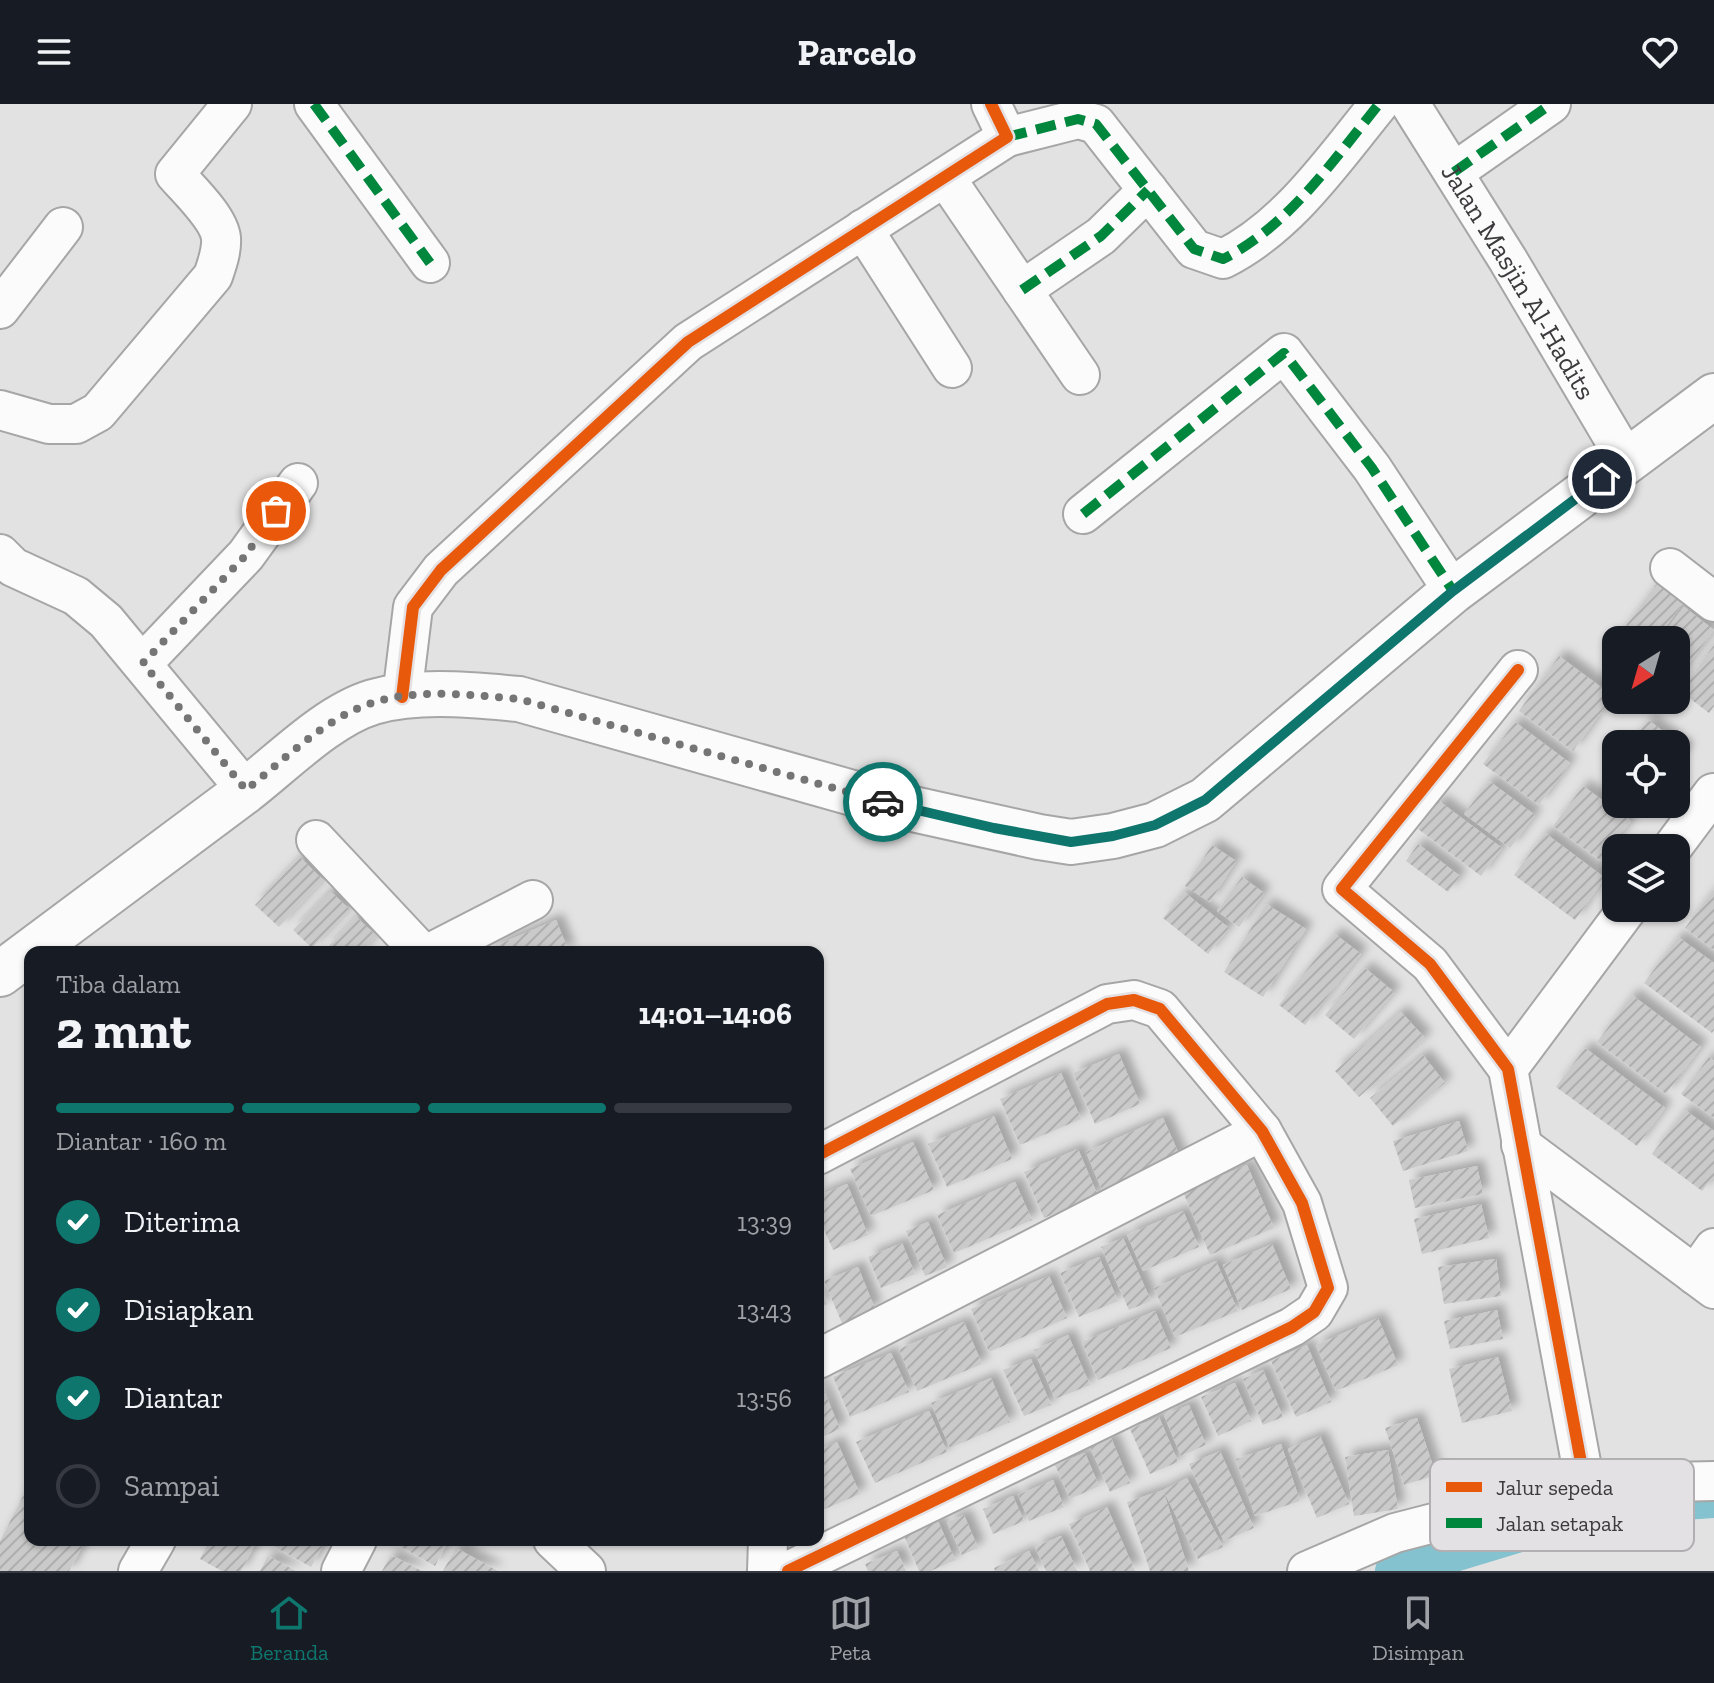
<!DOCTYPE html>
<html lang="id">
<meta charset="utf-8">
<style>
:root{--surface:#171b24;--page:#20242c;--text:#f1f3f6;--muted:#9ea1a6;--line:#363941;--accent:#0f766e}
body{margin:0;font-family:"Zilla Slab",serif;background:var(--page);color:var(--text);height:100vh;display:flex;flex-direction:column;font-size:30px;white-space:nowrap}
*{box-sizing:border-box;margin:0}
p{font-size:26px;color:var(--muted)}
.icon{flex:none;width:44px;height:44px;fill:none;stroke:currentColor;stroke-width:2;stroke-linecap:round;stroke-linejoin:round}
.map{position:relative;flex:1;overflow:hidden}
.side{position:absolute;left:24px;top:842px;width:800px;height:600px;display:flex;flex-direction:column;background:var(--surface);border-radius:16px;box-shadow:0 2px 6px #0004}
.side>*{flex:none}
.needle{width:52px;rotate:217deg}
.tools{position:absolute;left:1602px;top:522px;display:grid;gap:16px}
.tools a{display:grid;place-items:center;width:88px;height:88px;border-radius:16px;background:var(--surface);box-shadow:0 2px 6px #0004;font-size:40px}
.pin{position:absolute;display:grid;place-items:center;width:68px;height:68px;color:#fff;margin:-34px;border:4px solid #fff;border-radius:50%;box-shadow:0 2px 8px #0007}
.courier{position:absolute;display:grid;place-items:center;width:80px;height:80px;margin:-40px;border:6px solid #0f766e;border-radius:50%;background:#fff;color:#222;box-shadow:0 2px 10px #0007}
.summary em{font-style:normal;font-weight:800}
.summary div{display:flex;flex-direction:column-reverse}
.summary{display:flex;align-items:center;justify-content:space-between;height:136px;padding:0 32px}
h1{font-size:52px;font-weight:800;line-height:60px}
.bar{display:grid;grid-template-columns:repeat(4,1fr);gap:12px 8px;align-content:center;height:96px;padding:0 32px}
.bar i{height:10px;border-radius:6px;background:var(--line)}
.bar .active{background:var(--accent)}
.bar p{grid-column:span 4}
ol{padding:0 32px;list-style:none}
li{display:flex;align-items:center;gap:24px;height:88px}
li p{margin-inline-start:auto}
li .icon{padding:8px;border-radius:50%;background:var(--accent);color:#fff;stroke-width:4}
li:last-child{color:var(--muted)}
li i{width:44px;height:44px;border:4px solid var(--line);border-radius:50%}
header{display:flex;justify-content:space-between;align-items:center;height:104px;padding:0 32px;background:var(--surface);font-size:36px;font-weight:800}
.tabs{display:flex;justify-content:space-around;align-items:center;height:112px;border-top:2px solid var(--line);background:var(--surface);font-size:22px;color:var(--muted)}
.tabs a{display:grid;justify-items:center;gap:4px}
.tabs .active{color:var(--accent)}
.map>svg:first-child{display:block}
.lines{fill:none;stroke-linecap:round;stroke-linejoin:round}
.canal{stroke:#83c2ce;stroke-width:38}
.building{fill:url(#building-hatch);filter:url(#shadow)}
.minor-casing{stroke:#a6a6a6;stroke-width:42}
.secondary-casing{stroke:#a6a6a6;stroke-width:48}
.minor{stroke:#fbfbfb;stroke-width:38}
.secondary{stroke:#fbfbfb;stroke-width:44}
.quiet{stroke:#00873e;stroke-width:10;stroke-dasharray:20 10;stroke-linecap:butt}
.cycleway-casing{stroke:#e4e1e4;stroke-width:17}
.cycleway{stroke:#e8590c;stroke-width:12}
.done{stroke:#767576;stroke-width:8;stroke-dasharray:0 14.4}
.route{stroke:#0f766e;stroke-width:10}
.labels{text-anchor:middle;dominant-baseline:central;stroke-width:6;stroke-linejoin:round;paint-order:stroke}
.street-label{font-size:28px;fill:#3c3a3c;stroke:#e4e1e4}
.key{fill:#e4e1e4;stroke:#b2afb2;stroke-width:2}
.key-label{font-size:22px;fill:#3c3a3c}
</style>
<header><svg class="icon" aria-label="menu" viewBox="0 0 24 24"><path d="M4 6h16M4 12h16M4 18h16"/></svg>Parcelo<svg class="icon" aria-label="heart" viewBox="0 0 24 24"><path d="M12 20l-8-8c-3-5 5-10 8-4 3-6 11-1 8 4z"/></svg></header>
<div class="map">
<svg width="1714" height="1467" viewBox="0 0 1714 1467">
<defs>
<pattern id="building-hatch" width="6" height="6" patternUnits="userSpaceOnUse" patternTransform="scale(2)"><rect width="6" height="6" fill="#cbcacb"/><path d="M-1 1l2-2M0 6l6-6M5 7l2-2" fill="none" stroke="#afaeaf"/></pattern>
<filter id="shadow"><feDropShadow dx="7" dy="-7" stdDeviation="4" flood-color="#0004"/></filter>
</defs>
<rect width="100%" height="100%" fill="#e3e2e3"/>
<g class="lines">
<path class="canal" d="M 1394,1467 L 1610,1402 L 1714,1395"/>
</g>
<g class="building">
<path d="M 1660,475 L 1686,495 L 1656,536 L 1619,536 L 1617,534 Z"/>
<path d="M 1684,503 L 1714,526 L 1676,577 L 1676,536 L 1659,536 Z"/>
<path d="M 1714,541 L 1714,602 L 1709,609 L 1680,587 Z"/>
<path d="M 1559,552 L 1613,592 L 1573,647 L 1519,607 Z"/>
<path d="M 1648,616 L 1687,645 L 1676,660 L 1676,640 L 1631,640 Z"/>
<path d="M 1515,618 L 1570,659 L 1539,701 L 1483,660 Z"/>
<path d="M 1616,660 L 1616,688 L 1603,678 Z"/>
<path d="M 1489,677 L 1535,711 L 1510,744 L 1464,710 Z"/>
<path d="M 1583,682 L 1631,717 L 1601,757 L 1553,722 Z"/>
<path d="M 1439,697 L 1502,744 L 1481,772 L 1418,725 Z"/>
<path d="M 1545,729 L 1605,774 L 1575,816 L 1514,771 Z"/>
<path d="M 1418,740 L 1460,772 L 1448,788 L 1406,757 Z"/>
<path d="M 1212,741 L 1236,757 L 1210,798 L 1185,782 Z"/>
<path d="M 300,753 L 323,776 L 279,823 L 255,801 Z"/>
<path d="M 1242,773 L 1264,789 L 1239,823 L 1217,807 Z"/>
<path d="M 1714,785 L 1714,846 L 1685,824 Z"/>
<path d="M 330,787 L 349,805 L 312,844 L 293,826 Z"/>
<path d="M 1184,788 L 1229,824 L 1208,850 L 1163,814 Z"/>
<path d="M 1266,800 L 1306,825 L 1263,893 L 1224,868 Z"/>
<path d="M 356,813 L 377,832 L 361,848 L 329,848 L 326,845 Z"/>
<path d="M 556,816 L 569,848 L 481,848 Z"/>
<path d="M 1335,830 L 1361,850 L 1305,921 L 1279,901 Z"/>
<path d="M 1678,833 L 1714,859 L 1714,926 L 1712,929 L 1644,879 Z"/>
<path d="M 1365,864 L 1394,888 L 1354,935 L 1325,911 Z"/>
<path d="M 1632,891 L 1701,943 L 1666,990 L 1597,938 Z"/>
<path d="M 1401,908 L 1425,934 L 1359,993 L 1335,967 Z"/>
<path d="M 1585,944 L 1665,1004 L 1637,1042 L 1556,983 Z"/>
<path d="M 1119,950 L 1140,1000 L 1095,1020 L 1073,969 Z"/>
<path d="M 1423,951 L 1445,979 L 1393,1022 L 1370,994 Z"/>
<path d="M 1709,953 L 1714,957 L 1714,1014 L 1681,990 Z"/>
<path d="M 1061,969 L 1081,1015 L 1020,1041 L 1000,995 Z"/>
<path d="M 1685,1006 L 1714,1027 L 1714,1072 L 1702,1087 L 1652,1050 Z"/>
<path d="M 994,1012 L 1012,1055 L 947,1083 L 928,1040 Z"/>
<path d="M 1163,1014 L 1182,1057 L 1104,1091 L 1086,1048 Z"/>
<path d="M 1459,1017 L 1468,1047 L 1403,1067 L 1393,1037 Z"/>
<path d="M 913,1038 L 934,1086 L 871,1112 L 850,1065 Z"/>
<path d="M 1078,1045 L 1098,1092 L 1044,1114 L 1024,1068 Z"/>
<path d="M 1247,1061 L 1274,1124 L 1210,1151 L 1183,1088 Z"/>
<path d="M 1477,1062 L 1483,1090 L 1415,1104 L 1409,1076 Z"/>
<path d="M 1015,1078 L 1032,1116 L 954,1149 L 937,1111 Z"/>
<path d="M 847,1080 L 868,1131 L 833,1146 L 818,1112 L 818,1092 Z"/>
<path d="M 1481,1100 L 1489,1134 L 1422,1150 L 1414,1115 Z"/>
<path d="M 1183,1107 L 1199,1143 L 1143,1167 L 1127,1131 Z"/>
<path d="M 928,1118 L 947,1163 L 925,1172 L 906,1127 Z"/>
<path d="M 1123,1134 L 1151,1197 L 1129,1206 L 1101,1143 Z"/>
<path d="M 902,1139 L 915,1170 L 881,1184 L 868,1153 Z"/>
<path d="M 1272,1140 L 1291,1185 L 1242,1206 L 1223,1161 Z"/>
<path d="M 1099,1153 L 1118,1197 L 1079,1213 L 1060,1169 Z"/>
<path d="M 1496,1155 L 1501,1192 L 1444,1200 L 1438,1163 Z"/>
<path d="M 1216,1157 L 1238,1207 L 1175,1233 L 1154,1184 Z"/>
<path d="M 858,1163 L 875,1205 L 842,1219 L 824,1177 Z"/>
<path d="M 1049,1172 L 1067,1214 L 989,1248 L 971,1205 Z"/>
<path d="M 818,1179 L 827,1200 L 818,1204 Z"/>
<path d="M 1497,1206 L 1503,1235 L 1450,1245 L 1444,1217 Z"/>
<path d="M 1155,1207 L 1171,1244 L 1098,1276 L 1082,1238 Z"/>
<path d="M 1378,1214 L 1398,1261 L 1336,1287 L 1316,1241 Z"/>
<path d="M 964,1218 L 982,1260 L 917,1287 L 899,1245 Z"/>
<path d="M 1068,1231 L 1090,1281 L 1055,1295 L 1034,1246 Z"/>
<path d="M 1307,1241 L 1331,1298 L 1296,1313 L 1271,1257 Z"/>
<path d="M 891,1249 L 909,1288 L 850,1313 L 833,1273 Z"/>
<path d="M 1498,1253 L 1512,1307 L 1462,1319 L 1449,1265 Z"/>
<path d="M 1031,1255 L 1051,1301 L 1024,1312 L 1003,1266 Z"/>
<path d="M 1263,1266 L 1283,1313 L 1263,1321 L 1243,1275 Z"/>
<path d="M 818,1273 L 840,1325 L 818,1335 Z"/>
<path d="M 991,1274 L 1010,1318 L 950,1344 L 931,1299 Z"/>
<path d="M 1235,1279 L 1251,1317 L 1218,1332 L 1201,1293 Z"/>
<path d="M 1189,1301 L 1206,1341 L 1181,1352 L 1164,1311 Z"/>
<path d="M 929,1307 L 947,1348 L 875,1379 L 856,1338 Z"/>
<path d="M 1159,1313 L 1178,1358 L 1150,1370 L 1130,1325 Z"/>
<path d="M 1417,1314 L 1436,1371 L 1404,1381 L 1385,1324 Z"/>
<path d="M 1320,1332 L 1349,1400 L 1317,1414 L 1288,1345 Z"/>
<path d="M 1111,1334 L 1130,1379 L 1110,1388 L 1090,1343 Z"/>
<path d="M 837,1338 L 860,1390 L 818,1408 L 818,1347 Z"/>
<path d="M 1281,1340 L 1300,1397 L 1255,1412 L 1236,1355 Z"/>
<path d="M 1388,1346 L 1398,1405 L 1354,1412 L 1345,1353 Z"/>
<path d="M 1220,1347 L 1254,1424 L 1224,1437 L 1189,1360 Z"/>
<path d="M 1085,1349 L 1099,1382 L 1070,1395 L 1055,1361 Z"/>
<path d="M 1187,1374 L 1223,1443 L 1198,1455 L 1163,1386 L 1189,1467 L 1150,1467 L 1127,1398 L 1163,1386 Z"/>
<path d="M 1053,1376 L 1064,1403 L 1029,1417 L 1018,1391 Z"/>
<path d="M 23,1392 L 30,1396 L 30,1436 L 86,1436 L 69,1467 L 0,1467 L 0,1437 Z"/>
<path d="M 1013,1392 L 1024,1417 L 993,1430 L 983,1405 Z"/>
<path d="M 1107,1403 L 1135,1467 L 1090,1467 L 1069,1420 Z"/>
<path d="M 964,1411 L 978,1444 L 962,1451 L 947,1418 Z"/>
<path d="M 938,1417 L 955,1456 L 931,1467 L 919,1467 L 904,1432 Z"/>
<path d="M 1061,1432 L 1077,1467 L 1046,1467 L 1035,1443 Z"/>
<path d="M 210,1436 L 246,1436 L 255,1441 L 241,1467 L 222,1467 L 200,1455 Z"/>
<path d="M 278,1436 L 326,1436 L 311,1463 L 275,1443 Z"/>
<path d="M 389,1436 L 449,1436 L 435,1462 Z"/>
<path d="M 456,1444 L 498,1467 L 443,1467 Z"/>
<path d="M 897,1447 L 906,1467 L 868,1467 L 865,1460 Z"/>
<path d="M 1029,1447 L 1039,1467 L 995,1467 L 994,1464 Z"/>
<path d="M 391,1451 L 422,1467 L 382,1467 Z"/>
<path d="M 268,1452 L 296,1467 L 260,1467 Z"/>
</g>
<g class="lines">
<g class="minor-casing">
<g id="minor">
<path d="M 314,0 L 430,159"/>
<path id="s1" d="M 1410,0 L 1508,156 L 1627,357"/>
<path d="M 1007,33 L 1078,15 L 1096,20 L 1194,145 L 1223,155 C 1289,122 1334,55 1379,0"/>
<path d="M 1454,68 L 1551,0"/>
<path d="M 945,73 L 1080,271"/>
<path d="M 863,125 L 952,264"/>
<path d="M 1022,186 L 1101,132 L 1148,86"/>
<path d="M 0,205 L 63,123"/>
<path d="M 0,306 L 49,320 L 76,320 L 98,308 L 213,172 C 217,160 222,147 221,134 C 219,114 188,85 175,70 L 232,0"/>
<path d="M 1083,410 L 1284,249 L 1372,364 L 1453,487"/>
<path d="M 0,450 L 13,463 L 76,492 L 106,517 L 246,686"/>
<path d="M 1670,464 L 1714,498"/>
<path d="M 143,559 L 246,451 L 298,379"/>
<path d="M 1518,566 L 1342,785 L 1430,860 L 1508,965 L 1585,1380"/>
<path d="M 402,593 L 413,503 L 441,466 L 688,238 L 1007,33 L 991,0"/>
<path d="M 316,736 L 421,848"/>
<path d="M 1672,744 L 1713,689"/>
<path d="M 432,848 L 533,796"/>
<path d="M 1508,965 L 1628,804"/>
<path d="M 1521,1041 L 1714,1185"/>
<path d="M 1695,1171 L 1714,1144"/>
<path d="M 818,1255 L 1262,1027"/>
<path d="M 553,1436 L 586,1467"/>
<path d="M 138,1467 L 156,1436"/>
<path d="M 341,1467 L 357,1436"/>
<path d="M 767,1467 L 768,1436"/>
<path d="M 788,1467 L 1292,1223 L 1314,1208 L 1328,1184 L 1302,1099 L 1262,1027 L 1160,905 L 1134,896 L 1107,900 L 818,1051"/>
<path d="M 1307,1467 L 1395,1429 L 1585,1380 L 1714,1377"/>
</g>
</g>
<g class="secondary-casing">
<path id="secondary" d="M 0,870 C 81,809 163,749 244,688 C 282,659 327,612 373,598 C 419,585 472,591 519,595 L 895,701 L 1039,733 L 1071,738 L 1113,732 L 1155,721 L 1205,696 L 1453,487 L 1714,292"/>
</g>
<use href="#minor" class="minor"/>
<use href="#secondary" class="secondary"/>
<g class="quiet">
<path d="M 314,0 L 430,159"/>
<path d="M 1007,33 L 1078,15 L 1096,20 L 1194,145 L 1223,155 C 1289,122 1334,55 1379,0"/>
<path d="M 1454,68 L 1551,0"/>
<path d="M 1022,186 L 1101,132 L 1148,86"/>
<path d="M 1083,410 L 1284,249 L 1372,364 L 1453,487"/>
</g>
<g class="cycleway-casing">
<g id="cycleway">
<path d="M 1518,566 L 1342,785 L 1430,860 L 1508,965 L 1585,1380"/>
<path d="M 402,593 L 413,503 L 441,466 L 688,238 L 1007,33 L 991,0"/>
<path d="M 788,1467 L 1292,1223 L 1314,1208 L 1328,1184 L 1302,1099 L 1262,1027 L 1160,905 L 1134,896 L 1107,900 L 818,1051"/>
</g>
</g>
<use href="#cycleway" class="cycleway"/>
</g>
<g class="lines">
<path class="done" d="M 276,407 L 246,451 L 143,559 L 246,686 C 284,656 325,614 372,599 C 415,584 474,591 519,595 L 883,698"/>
<path class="route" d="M 883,698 L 994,724 L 1071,738 L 1113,732 L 1155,721 L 1205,696 L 1453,487 L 1602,375"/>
</g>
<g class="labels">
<g class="street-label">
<text stroke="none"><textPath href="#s1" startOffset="208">Jalan Masjin Al-Hadits</textPath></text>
</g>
</g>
<rect x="1430" y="1355" width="264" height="92" rx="12" class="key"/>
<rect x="1446" y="1378" width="36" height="10" fill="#e8590c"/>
<rect x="1446" y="1414" width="36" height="10" fill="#00873e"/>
<g class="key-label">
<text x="1496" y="1391">Jalur sepeda</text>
<text x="1496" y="1427">Jalan setapak</text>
</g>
</svg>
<div class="tools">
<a><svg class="needle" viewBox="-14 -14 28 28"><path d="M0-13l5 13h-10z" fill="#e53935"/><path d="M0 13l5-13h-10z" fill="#9ea1a6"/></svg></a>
<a><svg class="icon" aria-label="locate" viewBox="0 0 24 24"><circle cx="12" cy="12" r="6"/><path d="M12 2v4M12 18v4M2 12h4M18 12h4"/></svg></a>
<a><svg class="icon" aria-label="layers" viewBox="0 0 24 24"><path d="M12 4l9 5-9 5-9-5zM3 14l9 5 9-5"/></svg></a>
</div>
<div class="pin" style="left:276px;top:407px;background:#ea580c"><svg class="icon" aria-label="bag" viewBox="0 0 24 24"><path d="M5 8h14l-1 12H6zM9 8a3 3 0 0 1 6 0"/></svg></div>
<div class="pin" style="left:1602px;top:375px;background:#1f2937"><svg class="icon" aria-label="home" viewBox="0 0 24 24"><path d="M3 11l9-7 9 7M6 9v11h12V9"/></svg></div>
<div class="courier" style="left:883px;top:698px"><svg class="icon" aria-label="car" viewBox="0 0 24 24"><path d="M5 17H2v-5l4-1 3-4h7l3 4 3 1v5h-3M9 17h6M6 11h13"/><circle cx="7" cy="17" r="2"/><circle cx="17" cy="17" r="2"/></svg></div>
<section class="side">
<div class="summary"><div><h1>2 mnt</h1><p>Tiba dalam</p></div><em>14:01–14:06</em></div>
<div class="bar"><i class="active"></i><i class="active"></i><i class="active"></i><i></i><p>Diantar · 160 m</p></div>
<ol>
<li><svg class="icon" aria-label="check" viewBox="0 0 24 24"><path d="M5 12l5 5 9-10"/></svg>Diterima<p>13:39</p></li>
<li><svg class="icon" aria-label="check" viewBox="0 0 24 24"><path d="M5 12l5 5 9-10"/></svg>Disiapkan<p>13:43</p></li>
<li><svg class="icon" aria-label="check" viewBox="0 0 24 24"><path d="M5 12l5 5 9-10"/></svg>Diantar<p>13:56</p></li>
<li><i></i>Sampai</li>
</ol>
</section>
</div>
<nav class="tabs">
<a class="active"><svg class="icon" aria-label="home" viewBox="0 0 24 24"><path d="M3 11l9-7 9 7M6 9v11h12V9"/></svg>Beranda</a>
<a><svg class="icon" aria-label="map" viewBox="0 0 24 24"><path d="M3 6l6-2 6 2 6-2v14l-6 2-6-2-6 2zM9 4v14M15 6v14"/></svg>Peta</a>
<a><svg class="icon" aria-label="saved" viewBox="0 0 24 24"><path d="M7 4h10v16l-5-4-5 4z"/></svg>Disimpan</a>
</nav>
